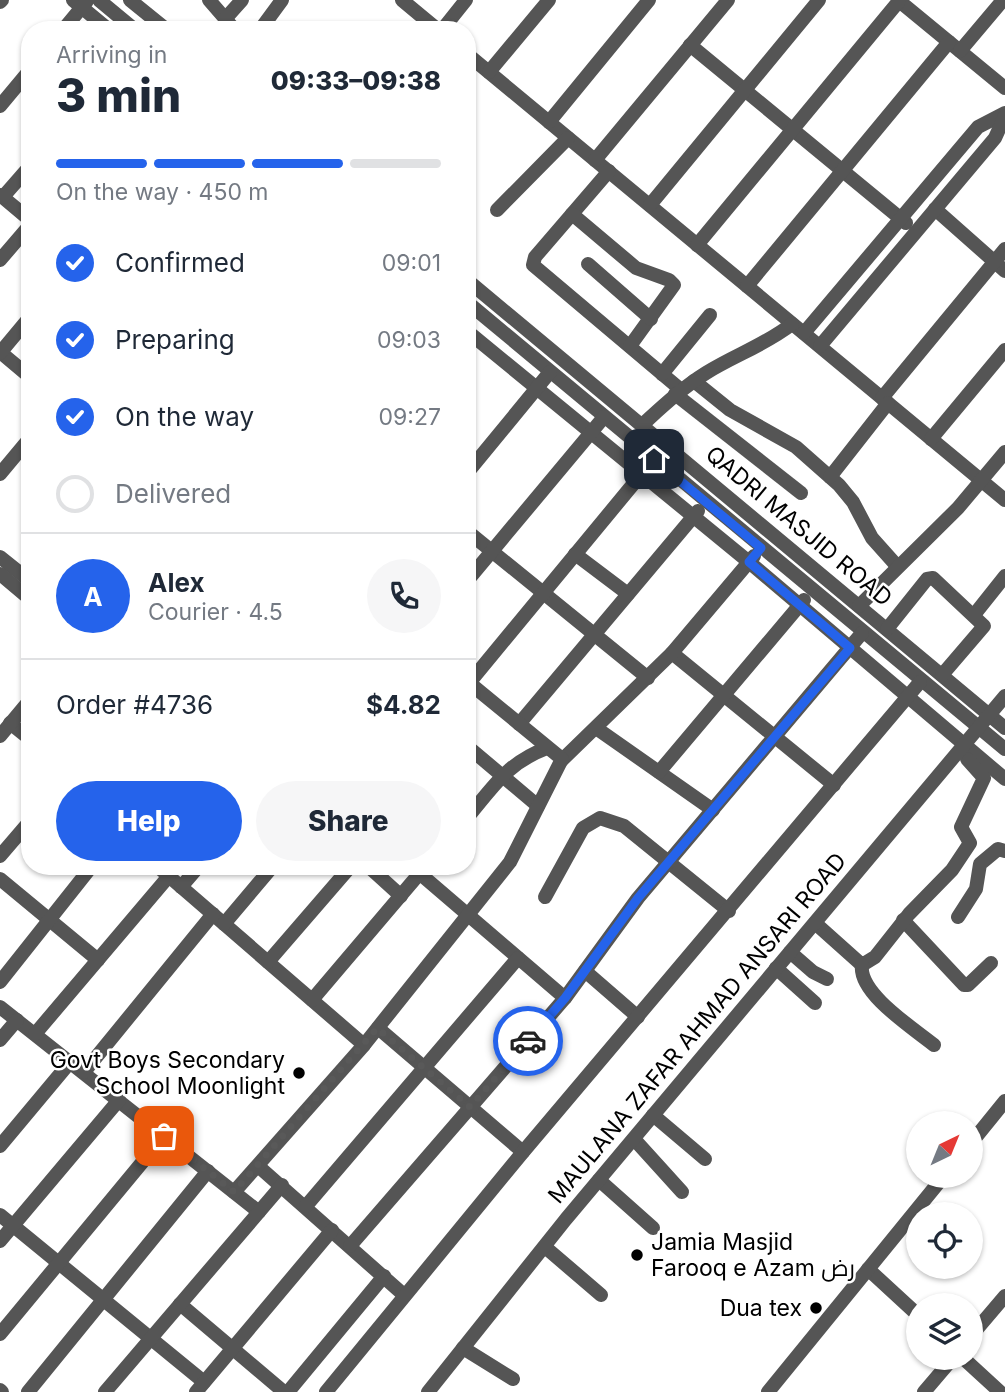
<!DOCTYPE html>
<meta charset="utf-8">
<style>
:root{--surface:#fff;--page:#f6f6f7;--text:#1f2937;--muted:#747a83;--line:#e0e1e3;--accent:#2563eb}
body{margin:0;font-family:Inter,Cairo,sans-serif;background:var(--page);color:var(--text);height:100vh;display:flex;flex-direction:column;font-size:26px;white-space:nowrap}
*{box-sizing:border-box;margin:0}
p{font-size:23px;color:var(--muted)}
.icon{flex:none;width:38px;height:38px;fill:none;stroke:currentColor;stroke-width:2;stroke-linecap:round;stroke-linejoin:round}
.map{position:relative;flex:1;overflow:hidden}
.sheet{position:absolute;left:21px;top:21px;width:455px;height:854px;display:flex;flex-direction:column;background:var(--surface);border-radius:28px;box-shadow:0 2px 5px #0004}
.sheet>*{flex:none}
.needle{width:46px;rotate:43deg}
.buttons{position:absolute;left:906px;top:1111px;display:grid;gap:14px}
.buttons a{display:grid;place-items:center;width:77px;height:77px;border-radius:50%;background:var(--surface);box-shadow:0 2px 5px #0004;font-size:35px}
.pin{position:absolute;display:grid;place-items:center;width:60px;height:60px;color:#fff;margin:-30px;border-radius:14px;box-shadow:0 4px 10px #0006}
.courier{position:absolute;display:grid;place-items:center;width:70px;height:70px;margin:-35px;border:5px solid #2563eb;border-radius:50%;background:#fff;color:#222;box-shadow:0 2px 9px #0007}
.head em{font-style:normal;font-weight:800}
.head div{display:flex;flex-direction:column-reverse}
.head{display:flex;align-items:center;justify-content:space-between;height:119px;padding:0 35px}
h1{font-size:46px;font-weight:800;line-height:52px}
.bar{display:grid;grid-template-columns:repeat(4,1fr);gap:10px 7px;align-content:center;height:84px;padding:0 35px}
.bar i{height:9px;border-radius:5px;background:var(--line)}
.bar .on{background:var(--accent)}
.bar p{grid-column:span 4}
.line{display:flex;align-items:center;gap:18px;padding:0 35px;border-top:2px solid var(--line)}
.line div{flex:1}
.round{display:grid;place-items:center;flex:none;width:74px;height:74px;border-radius:37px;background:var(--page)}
ol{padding:0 35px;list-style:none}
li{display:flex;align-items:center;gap:21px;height:77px}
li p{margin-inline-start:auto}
li .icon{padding:7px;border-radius:50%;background:var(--accent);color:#fff;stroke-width:4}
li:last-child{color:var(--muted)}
li i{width:38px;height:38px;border:4px solid var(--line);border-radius:50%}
.action{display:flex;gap:14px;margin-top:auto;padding:14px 35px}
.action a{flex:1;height:80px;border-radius:42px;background:var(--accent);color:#fff;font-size:28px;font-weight:800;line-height:80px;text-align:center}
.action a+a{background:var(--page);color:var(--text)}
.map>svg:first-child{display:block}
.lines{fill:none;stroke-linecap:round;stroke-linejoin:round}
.minor{stroke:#555;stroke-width:14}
.done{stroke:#595959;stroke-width:7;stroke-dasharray:0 12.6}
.route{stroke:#2563eb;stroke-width:9}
.poi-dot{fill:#000;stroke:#fff;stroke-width:2.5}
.labels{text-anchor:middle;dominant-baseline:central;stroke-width:5;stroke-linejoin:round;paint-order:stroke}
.street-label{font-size:23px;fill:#000;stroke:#fff}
.poi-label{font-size:23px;fill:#000;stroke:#fff;text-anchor:end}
</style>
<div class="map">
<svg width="1005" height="1392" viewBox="0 0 1005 1392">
<rect width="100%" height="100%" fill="#fff"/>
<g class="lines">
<g class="minor">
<path d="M 73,0 L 109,30"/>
<path d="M 99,0 L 135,30"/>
<path d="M 130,0 L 167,30"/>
<path d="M 209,0 L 235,30"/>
<path d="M 402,0 L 438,30"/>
<path d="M 898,0 L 1005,88"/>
<path d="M 0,2 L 2,0"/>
<path d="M 225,19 L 242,0"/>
<path d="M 63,30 L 87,1"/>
<path d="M 260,30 L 282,0"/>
<path d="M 442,30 L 466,0"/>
<path d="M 690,45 L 906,223"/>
<path d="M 960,51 L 1003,0"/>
<path d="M 467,54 L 1005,500"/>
<path d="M 489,72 L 549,0"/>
<path d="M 0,106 L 30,70"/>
<path d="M 549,122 L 649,0"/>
<path d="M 595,160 L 728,0"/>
<path d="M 609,171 L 535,257 L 533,265 L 680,389"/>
<path d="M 0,195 L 30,220"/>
<path d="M 3,197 L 30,166"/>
<path d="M 650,205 L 819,0"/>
<path d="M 935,209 L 1005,271"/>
<path d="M 497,210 L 568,138"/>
<path d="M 572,214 L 636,268 L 669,280 L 674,285 L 630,346"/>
<path d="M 697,245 L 899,1"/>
<path d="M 0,260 L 30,225"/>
<path d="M 588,264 L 651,319"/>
<path d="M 467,280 L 1005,728"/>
<path d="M 747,286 L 949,42"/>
<path d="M 467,302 L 1005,749"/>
<path d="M 467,331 L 749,562 L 1005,779"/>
<path d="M 804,333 L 978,127 L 1005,113"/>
<path d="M 820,346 L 995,138 L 1005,116"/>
<path d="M 0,352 L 30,377"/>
<path d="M 0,353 L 30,317"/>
<path d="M 662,374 L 710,315"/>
<path d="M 694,381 L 730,410 L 796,447 L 839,485 L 853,502 L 872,538 L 897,566"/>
<path d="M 675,394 L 801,493"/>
<path d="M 882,398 L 1005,249"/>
<path d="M 642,425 C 663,406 682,388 706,373 C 735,355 765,345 792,324"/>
<path d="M 931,439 L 1005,350"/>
<path d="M 467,473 L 550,372"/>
<path d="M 0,474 L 30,438"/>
<path d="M 830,477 L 888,403"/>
<path d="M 467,531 L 648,678"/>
<path d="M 575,554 L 628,594"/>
<path d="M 0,557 L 30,581"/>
<path d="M 0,574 L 30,599"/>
<path d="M 467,581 L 604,417"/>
<path d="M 859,606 L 958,508 L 1005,452"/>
<path d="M 974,615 L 1005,576"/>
<path d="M 887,629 L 927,579 L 933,578 L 984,626 L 942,675"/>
<path d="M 672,653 L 834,785"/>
<path d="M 469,683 L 654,459"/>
<path d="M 10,723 L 30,739"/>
<path d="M 519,724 L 698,511"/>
<path d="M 596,728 L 713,810"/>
<path d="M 0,736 L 30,700"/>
<path d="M 467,746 L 538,806"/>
<path d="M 561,761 L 672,653 L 754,556"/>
<path d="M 659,772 L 804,600"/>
<path d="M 467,818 C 494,786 507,763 547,748"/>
<path d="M 0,856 L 30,821"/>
<path d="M 157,866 L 364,1045"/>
<path d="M 368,866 L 401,896"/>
<path d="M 411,866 L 565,998"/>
<path d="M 0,879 L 98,960"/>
<path d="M 181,887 L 199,866"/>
<path d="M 545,897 L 583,828 L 600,818 L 624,826 L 729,911"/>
<path d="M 958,917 L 976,889 L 980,864 L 998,849 L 1005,851"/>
<path d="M 903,920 L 964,985 L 968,985 L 991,963"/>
<path d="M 815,923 L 862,965 L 875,957 L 909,914 L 952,870 L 970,843 L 961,827 L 984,778 L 967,759"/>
<path d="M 224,924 L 273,866"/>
<path d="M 790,952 L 813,972 L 827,979"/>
<path d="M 268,962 L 351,866"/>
<path d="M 862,965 C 858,993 913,1028 934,1045"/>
<path d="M 776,968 L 815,1003"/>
<path d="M 585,971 L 638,1017"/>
<path d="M 0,982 L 92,866"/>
<path d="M 312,1000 L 425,867"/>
<path d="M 0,1007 L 259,1212"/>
<path d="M 378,1028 L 523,1152"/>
<path d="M 35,1034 L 169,876"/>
<path d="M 0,1040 L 17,1020"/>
<path d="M 84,1072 L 213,914"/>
<path d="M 653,1115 L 705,1159"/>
<path d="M 634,1139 L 682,1192"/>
<path d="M 971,1143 L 1005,1101"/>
<path d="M 0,1146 L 71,1061"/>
<path d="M 258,1166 L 404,1295"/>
<path d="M 599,1180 L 653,1228"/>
<path d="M 234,1192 L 364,1045 L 510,862 L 562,759 L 467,681"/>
<path d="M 306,1206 L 518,958"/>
<path d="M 0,1215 L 204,1382"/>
<path d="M 0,1241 L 119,1100"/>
<path d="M 350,1246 L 565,998 L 638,898 L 862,633"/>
<path d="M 545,1247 L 601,1295"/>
<path d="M 868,1269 L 919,1316"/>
<path d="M 180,1304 L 284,1392"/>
<path d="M 0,1334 L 164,1136"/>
<path d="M 971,1336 L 1005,1296"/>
<path d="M 463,1348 L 513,1379"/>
<path d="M 963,1358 L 1000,1392"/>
<path d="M 0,1390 L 2,1392"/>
<path d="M 28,1392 L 208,1171"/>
<path d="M 105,1392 L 282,1185"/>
<path d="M 196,1392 L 332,1230"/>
<path d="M 288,1392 L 384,1276"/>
<path d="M 326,1392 L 523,1152 L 920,682"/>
<path d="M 428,1392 L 566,1219 L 1005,696"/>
<path d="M 768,1392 L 944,1176"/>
<path d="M 924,1392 L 953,1358"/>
</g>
</g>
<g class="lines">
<path class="done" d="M 164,1136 L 234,1192 L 377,1028 L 470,1107 L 528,1041"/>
<path class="route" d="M 528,1041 L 565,998 L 638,898 L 850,648 L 749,562 L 761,548 L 654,459"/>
</g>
<g class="poi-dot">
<circle cx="299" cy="1073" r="7"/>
<circle cx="637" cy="1255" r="7"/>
<circle cx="816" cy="1308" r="7"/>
</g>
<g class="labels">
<g class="street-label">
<text transform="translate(799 526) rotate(40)">QADRI MASJID ROAD</text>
<text transform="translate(697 1028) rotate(-50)">MAULANA ZAFAR AHMAD ANSARI ROAD</text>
</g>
<g class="poi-label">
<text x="285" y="1060">Govt Boys Secondary<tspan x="285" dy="26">School Moonlight</tspan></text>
<text x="651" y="1242" text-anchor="start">Jamia Masjid<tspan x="651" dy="26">Farooq e Azam رض</tspan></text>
<text x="802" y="1308">Dua tex</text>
</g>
</g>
</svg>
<div class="buttons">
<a><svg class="needle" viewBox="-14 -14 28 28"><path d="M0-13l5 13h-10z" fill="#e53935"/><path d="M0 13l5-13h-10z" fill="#747a83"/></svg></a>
<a><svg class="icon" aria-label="locate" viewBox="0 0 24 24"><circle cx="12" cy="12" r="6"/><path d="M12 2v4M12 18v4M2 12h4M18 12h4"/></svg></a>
<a><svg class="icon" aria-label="layers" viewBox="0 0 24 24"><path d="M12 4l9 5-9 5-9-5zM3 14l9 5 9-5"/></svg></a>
</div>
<div class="pin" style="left:164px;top:1136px;background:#ea580c"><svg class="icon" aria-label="bag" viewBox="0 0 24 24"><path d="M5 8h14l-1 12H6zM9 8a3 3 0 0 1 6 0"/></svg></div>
<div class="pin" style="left:654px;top:459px;background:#1f2937"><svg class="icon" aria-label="home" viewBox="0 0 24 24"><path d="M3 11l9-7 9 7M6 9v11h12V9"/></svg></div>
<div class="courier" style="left:528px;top:1041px"><svg class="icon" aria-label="car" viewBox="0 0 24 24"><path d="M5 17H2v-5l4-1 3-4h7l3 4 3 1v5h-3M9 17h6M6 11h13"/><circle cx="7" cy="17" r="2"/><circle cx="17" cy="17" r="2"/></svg></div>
<section class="sheet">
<div class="head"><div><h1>3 min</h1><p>Arriving in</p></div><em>09:33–09:38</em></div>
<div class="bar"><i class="on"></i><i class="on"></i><i class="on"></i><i></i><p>On the way · 450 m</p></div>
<ol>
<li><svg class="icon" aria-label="check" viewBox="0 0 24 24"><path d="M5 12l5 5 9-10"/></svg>Confirmed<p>09:01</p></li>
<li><svg class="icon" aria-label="check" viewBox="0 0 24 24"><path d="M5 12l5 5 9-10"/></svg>Preparing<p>09:03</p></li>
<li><svg class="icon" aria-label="check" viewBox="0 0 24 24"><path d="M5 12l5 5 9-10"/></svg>On the way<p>09:27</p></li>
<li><i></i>Delivered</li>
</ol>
<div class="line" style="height:126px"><b class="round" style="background:var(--accent);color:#fff">A</b><div><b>Alex</b><p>Courier · 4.5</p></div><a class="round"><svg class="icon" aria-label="phone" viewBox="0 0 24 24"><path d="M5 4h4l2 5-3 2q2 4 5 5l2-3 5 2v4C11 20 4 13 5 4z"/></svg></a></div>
<div class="line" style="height:91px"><div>Order #4736</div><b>$4.82</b></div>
<div class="action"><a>Help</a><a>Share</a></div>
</section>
</div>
